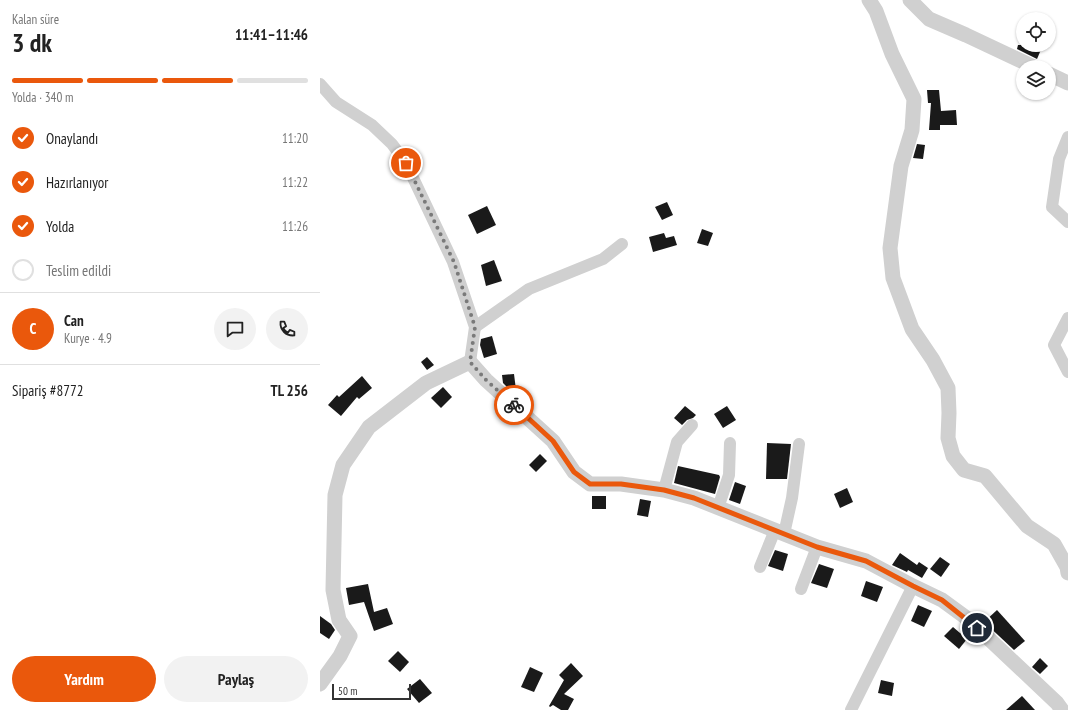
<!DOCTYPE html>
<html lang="tr">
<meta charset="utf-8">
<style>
:root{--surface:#fff;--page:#f2f2f2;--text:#222;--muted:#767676;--line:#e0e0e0;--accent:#ea580c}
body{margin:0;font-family:"PT Sans Narrow",sans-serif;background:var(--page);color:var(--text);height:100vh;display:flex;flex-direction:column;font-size:15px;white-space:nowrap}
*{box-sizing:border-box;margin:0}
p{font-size:13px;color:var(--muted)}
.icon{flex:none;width:22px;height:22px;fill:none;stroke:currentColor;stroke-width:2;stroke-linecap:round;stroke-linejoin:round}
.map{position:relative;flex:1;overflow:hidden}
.side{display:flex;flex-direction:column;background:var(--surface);width:320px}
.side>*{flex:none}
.controls{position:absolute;left:696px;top:12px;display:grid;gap:8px}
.controls a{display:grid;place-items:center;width:40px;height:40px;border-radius:50%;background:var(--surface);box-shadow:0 1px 3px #0004;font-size:20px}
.scale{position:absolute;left:12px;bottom:10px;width:79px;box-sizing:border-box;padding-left:4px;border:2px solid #333;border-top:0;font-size:11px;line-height:14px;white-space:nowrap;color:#333;-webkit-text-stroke:3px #fff;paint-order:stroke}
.pin{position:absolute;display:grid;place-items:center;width:34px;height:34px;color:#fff;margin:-17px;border:2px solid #fff;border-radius:50%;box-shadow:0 1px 4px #0007}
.courier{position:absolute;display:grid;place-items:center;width:40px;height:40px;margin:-20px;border:3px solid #ea580c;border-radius:50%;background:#fff;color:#222;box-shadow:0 1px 5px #0007}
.summary em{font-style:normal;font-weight:700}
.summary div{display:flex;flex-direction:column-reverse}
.summary{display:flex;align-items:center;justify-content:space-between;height:68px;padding:0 12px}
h1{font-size:26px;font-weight:700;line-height:30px}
.bar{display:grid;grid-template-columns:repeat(4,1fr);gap:6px 4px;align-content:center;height:48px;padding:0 12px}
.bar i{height:5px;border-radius:3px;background:var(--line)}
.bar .selected{background:var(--accent)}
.bar p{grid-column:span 4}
.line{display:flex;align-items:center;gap:10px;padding:0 12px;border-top:1px solid var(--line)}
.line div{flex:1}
.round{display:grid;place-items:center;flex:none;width:42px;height:42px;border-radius:21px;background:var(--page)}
ol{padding:0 12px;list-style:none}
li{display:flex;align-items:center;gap:12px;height:44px}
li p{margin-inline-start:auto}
li .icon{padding:4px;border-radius:50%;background:var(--accent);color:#fff;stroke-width:4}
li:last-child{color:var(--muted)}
li i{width:22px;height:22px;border:2px solid var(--line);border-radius:50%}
.button{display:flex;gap:8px;margin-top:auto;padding:8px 12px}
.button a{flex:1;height:46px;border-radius:24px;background:var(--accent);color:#fff;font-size:16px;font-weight:700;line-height:46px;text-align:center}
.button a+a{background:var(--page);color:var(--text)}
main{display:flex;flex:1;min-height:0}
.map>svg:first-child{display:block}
.building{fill:#1a1a1a}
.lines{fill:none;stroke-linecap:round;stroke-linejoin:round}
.minor{stroke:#d0d0d0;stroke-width:12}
.tertiary{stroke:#d0d0d0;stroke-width:15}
.done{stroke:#7a7a7a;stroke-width:4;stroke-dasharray:0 7.2}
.route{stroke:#ea580c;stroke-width:5}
</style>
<main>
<section class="side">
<div class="summary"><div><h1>3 dk</h1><p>Kalan süre</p></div><em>11:41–11:46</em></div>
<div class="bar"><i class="selected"></i><i class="selected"></i><i class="selected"></i><i></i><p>Yolda · 340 m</p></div>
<ol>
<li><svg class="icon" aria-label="check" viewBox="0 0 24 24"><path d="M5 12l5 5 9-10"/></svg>Onaylandı<p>11:20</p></li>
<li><svg class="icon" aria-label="check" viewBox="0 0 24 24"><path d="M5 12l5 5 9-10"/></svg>Hazırlanıyor<p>11:22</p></li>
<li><svg class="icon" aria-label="check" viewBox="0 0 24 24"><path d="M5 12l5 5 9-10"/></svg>Yolda<p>11:26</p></li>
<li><i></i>Teslim edildi</li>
</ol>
<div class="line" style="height:72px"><b class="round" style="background:var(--accent);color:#fff">C</b><div><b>Can</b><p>Kurye · 4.9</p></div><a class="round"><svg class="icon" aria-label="chat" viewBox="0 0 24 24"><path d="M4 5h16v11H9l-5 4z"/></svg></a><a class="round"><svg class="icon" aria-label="phone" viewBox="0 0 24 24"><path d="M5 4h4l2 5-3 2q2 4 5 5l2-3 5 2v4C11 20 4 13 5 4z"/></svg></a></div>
<div class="line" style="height:52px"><div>Sipariş #8772</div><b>TL 256</b></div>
<div class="button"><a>Yardım</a><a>Paylaş</a></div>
</section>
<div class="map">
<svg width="748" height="710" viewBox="0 0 748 710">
<rect width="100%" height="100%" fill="#fff"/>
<g class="building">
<path d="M 698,45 L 723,45 L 717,59 L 697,49 Z"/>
<path d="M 607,90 L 619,90 L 621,111 L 636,110 L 637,125 L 620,125 L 620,130 L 609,130 L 611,103 L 608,103 Z"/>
<path d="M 597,144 L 605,145 L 603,159 L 593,158 Z"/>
<path d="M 347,202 L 353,215 L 342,220 L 335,207 Z"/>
<path d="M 167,206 L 176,225 L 157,234 L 148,215 Z"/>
<path d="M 382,229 L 393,233 L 388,246 L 377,243 Z"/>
<path d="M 344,233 L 346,238 L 354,236 L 357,245 L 333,252 L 329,237 Z"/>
<path d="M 174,260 L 182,281 L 166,286 L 161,265 Z"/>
<path d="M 172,336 L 177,354 L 164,358 L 160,345 L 161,339 Z"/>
<path d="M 107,357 L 114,365 L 107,370 L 101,362 Z"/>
<path d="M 194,374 L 196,390 L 191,391 L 183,383 L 182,375 Z"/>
<path d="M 42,376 L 52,388 L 39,399 L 37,397 L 21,416 L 8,405 L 17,395 L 19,397 Z"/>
<path d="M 123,387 L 132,397 L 121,408 L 111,398 Z"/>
<path d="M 365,406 L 376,415 L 373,418 L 367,420 L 362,425 L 354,418 Z"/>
<path d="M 407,406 L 416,420 L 403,428 L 394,414 Z"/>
<path d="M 447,443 L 471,444 L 467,479 L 446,479 Z"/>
<path d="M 220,454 L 227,461 L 216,472 L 209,465 Z"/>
<path d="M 358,466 L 399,475 L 400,477 L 395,494 L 354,483 Z"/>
<path d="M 415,482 L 426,486 L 420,504 L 409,500 Z"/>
<path d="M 527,488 L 533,502 L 520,508 L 514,494 Z"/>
<rect x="272" y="496" width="14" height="13"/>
<path d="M 320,499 L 331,501 L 328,517 L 317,515 Z"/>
<path d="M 455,550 L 468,554 L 463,571 L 448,566 Z"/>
<path d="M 580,553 L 597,565 L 599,562 L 608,568 L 602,578 L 588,570 L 587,572 L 572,565 Z"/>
<path d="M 620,557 L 630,564 L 621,577 L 610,569 Z"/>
<path d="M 499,564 L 514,569 L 507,588 L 491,583 Z"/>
<path d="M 546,581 L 563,587 L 557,602 L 541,596 Z"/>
<path d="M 48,584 L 54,612 L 67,608 L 73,624 L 54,631 L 44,602 L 29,605 L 26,588 Z"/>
<path d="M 598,605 L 612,611 L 604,627 L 591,621 Z"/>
<path d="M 677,610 L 705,641 L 694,650 L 664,622 Z"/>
<path d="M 0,616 L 11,624 L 15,630 L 9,639 L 0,633 Z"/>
<path d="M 633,627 L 647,639 L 639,649 L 624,636 Z"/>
<path d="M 78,651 L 89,662 L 80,672 L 68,661 Z"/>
<path d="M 720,658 L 728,666 L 720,674 L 712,667 Z"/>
<path d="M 251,663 L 263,676 L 244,694 L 254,699 L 248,710 L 241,710 L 233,705 L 230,707 L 229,706 L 244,680 L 239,675 Z"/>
<path d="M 210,667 L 223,673 L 214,692 L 201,687 Z"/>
<path d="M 100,679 L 112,693 L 99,703 L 87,689 Z"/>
<path d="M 561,680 L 574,683 L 572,696 L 558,693 Z"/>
<path d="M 702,696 L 715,710 L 686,710 Z"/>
</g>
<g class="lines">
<g class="minor">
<path d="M 0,84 L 16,102 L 52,125 L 72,144 L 86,163 L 133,262 L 155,327 L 150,362"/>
<path d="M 748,137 L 739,159 L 732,207 L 748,222"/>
<path d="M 748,318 L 734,345 L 748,372"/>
<path d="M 155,327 L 209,289 L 283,259 L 302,244"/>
<path d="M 344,490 L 357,442 L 372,425"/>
<path d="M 398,508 L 409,475 L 410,443"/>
<path d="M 464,534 L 472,498 L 479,444"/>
<path d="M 440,567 L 455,530"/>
<path d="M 481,589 L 497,547"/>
<path d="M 531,710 L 593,586"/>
</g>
<g class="tertiary">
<path d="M 549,0 L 556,11 L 572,54 L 594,99 L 592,130 L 581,166 L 570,248 L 573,278 L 592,329 L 613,360 L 628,388 L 629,413 L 628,438 L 633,456 L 644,470 L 665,476 L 707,526 L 734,544 L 747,567 L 748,573"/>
<path d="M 590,0 L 609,19 L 646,35 L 714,67"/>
<path d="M 729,74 L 748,83"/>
<path d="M 0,684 L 20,656 L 30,636 L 19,620 L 13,590 L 15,495 L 23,465 L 49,427 L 106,383 L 150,362 L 166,380 L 233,441 L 254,472 L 270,484 L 301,484 L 344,490 L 374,498 L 497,547 L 546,561 L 593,586 L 622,600 L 648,619 L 737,703 L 742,710"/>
</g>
</g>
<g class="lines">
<path class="done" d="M 86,163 L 134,262 L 155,327 L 150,362 L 166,380 L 194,405"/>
<path class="route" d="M 194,405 L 233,441 L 254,472 L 270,484 L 301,484 L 344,490 L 374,498 L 497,547 L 546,561 L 593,586 L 622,600 L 657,628"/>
</g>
</svg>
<div class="controls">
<a><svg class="icon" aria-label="locate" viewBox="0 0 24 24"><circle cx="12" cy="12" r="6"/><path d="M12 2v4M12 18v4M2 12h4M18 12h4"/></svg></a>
<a><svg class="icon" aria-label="layers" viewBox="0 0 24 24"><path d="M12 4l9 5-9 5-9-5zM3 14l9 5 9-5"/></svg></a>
</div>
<div class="scale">50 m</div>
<div class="pin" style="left:86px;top:163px;background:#ea580c"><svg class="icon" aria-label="bag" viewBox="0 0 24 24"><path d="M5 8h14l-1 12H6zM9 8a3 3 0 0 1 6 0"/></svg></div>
<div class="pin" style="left:657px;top:628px;background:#1f2937"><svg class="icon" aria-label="home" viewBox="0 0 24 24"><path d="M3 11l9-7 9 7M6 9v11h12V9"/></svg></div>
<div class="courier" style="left:194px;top:405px"><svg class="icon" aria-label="bike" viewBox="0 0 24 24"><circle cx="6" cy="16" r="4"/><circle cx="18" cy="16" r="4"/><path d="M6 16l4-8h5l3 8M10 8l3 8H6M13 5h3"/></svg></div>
</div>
</main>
